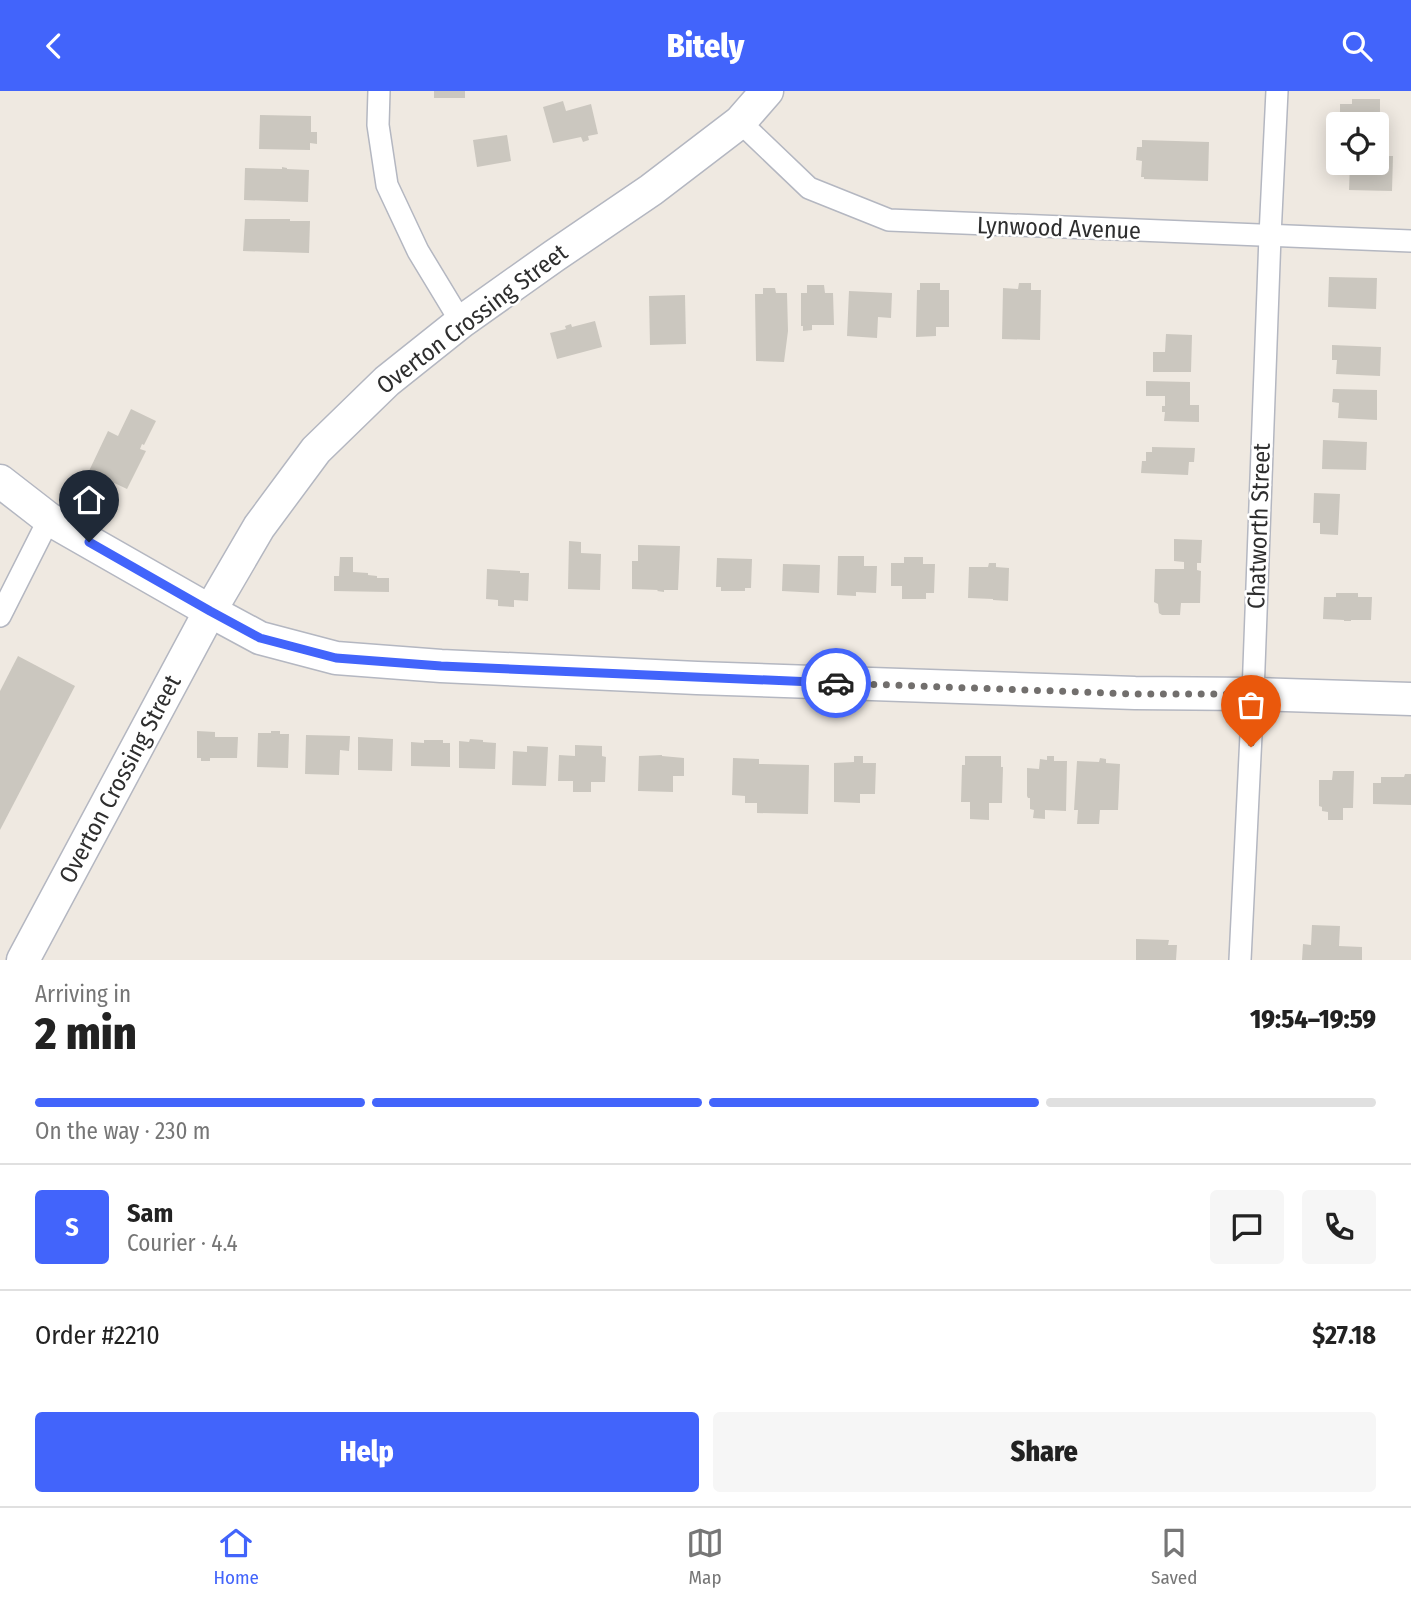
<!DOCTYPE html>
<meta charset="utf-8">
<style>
:root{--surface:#fff;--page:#f6f6f6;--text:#222;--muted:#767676;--line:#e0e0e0;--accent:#4264fb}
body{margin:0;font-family:"Fira Sans Condensed",sans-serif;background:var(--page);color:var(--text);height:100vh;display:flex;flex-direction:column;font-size:26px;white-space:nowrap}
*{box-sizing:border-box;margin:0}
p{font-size:23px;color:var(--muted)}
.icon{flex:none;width:38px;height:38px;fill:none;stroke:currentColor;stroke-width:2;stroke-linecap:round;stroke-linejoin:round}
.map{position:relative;height:869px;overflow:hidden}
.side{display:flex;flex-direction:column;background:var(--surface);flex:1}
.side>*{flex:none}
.tools{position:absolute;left:1326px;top:21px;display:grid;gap:14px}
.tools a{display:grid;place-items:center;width:63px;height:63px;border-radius:7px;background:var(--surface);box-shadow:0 4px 18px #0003;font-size:35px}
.pin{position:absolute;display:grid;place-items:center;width:60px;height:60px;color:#fff;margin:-72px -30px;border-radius:50% 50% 50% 0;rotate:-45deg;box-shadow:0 0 7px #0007}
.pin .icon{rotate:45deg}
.courier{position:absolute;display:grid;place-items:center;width:70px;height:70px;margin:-35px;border:5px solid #4264fb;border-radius:50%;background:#fff;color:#222;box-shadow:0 2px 9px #0007}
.headline em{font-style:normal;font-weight:800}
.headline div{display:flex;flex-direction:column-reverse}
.headline{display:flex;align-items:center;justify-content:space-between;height:119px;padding:0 35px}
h1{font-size:46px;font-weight:800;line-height:52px}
.bar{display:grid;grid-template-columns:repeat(4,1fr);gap:10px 7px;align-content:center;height:84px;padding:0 35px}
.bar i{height:9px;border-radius:5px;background:var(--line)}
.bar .selected{background:var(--accent)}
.bar p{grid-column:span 4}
.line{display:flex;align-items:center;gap:18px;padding:0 35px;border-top:2px solid var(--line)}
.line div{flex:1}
.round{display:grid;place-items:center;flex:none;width:74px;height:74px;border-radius:7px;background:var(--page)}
.cta{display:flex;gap:14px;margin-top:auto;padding:14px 35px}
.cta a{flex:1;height:80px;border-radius:7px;background:var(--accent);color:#fff;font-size:28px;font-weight:800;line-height:80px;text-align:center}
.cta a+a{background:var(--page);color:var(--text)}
header{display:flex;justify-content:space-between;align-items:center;height:91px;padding:0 35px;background:var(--accent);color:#fff;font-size:32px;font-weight:800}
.tabs{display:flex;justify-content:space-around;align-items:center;height:98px;border-top:2px solid var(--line);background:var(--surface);font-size:19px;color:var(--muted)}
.tabs a{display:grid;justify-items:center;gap:4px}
.tabs .selected{color:var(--accent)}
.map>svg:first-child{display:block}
.building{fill:#cbc7bf}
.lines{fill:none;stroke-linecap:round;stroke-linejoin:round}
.minor-casing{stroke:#b4b7c1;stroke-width:24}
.secondary-casing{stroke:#b4b7c1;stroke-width:35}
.minor{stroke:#fff;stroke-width:21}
.secondary{stroke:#fff;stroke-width:32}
.done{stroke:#726f6d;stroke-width:7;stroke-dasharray:0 12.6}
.route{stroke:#4264fb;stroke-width:9}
.labels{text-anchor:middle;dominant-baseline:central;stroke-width:5;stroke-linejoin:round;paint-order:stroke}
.street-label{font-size:24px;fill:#2e2e2e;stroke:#fff}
</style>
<header><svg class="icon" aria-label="back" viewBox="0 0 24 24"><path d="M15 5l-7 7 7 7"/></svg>Bitely<svg class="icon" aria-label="search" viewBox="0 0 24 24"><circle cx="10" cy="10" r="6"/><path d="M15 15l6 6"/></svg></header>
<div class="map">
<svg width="1411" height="869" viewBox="0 0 1411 869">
<rect width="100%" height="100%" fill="#efe9e1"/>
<g class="building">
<rect x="434" y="0" width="31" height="7"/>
<path d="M 1352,8 L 1380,8 L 1380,39 L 1377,39 L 1377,33 L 1346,33 L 1346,31 L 1340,31 L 1340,13 L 1352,13 Z"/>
<path d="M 563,10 L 566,20 L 591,13 L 598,43 L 588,45 L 589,49 L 583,51 L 581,46 L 553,52 L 543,16 Z"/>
<path d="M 260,24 L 311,25 L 311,41 L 317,41 L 317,53 L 310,52 L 310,59 L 259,58 Z"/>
<path d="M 507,44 L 511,70 L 477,76 L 473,49 Z"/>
<path d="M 1142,49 L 1209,51 L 1208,90 L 1144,88 L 1144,86 L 1141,86 L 1142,70 L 1136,69 L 1137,56 L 1142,56 Z"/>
<path d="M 1377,54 L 1387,54 L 1387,65 L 1393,65 L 1392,100 L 1349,99 L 1350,72 L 1377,72 Z"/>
<path d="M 282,76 L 287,77 L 287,78 L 309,79 L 308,111 L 244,109 L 245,77 L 282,78 Z"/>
<path d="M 245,128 L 290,128 L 290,130 L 310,130 L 309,162 L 243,160 Z"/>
<path d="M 1329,186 L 1377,187 L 1376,218 L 1328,216 Z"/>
<path d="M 920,192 L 940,192 L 940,199 L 949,199 L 949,236 L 936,236 L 936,245 L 916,246 L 917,199 L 920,199 Z"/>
<path d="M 1019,192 L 1031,192 L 1031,199 L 1041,199 L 1040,249 L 1002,248 L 1003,197 L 1018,198 Z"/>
<path d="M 807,194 L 824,194 L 825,202 L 833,202 L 834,234 L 812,234 L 812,239 L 803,240 L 803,235 L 801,235 L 801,202 L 807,202 Z"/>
<path d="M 763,197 L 775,197 L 776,202 L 787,202 L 788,240 L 784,271 L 756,270 L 755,203 L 763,203 Z"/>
<path d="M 849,200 L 892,202 L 891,227 L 878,226 L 877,247 L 847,245 Z"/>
<path d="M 685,204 L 686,253 L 650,254 L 649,205 Z"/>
<path d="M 595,230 L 602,256 L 557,268 L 550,242 L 566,238 L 565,235 L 571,233 L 572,236 Z"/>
<path d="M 1166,243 L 1192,244 L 1191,281 L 1153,281 L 1153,261 L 1165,261 Z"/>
<path d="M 1332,254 L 1381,256 L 1380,285 L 1336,283 L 1337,269 L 1332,269 Z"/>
<path d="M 1146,290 L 1190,291 L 1190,314 L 1199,314 L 1199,331 L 1164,330 L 1165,321 L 1162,321 L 1162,315 L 1165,315 L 1165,305 L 1146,305 Z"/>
<path d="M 1333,298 L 1377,299 L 1377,329 L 1338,327 L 1339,312 L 1332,311 Z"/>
<path d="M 131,318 L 156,330 L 144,354 L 142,353 L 140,358 L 146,360 L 127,398 L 89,380 L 108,340 L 118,345 Z"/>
<path d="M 1323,349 L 1367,351 L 1366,379 L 1322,378 Z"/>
<path d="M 1152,356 L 1195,357 L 1194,371 L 1189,371 L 1188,384 L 1141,382 L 1142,370 L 1146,370 L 1146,361 L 1152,361 Z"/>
<path d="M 1314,402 L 1340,403 L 1338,444 L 1320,443 L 1320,432 L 1313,432 Z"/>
<path d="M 1174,448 L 1202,449 L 1201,472 L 1197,472 L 1197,479 L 1201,480 L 1200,512 L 1181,512 L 1180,524 L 1162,524 L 1159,522 L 1158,513 L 1154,511 L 1155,478 L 1184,478 L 1184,471 L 1174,470 Z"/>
<path d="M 569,450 L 581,451 L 581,462 L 601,463 L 600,499 L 568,498 Z"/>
<path d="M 638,454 L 680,455 L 678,499 L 664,499 L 664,501 L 657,500 L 658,499 L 632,498 L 632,470 L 638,470 Z"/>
<path d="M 838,465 L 864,465 L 864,475 L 877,475 L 876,502 L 856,501 L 856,505 L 837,504 Z"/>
<path d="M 340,466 L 353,466 L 353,481 L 368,482 L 368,484 L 377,485 L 377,487 L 389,487 L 389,501 L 334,500 L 334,485 L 339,485 Z"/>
<path d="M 904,466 L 923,466 L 923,473 L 935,473 L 934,502 L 926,502 L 926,508 L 902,508 L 902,495 L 891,495 L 891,472 L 904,472 Z"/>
<path d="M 717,467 L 752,468 L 751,497 L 745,497 L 745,500 L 721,500 L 721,496 L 716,496 Z"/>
<path d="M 989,472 L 996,472 L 996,476 L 1009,477 L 1008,510 L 993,509 L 993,508 L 968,507 L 969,476 L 988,476 Z"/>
<path d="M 783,473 L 820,474 L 819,502 L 782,500 Z"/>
<path d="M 487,478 L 520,480 L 520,482 L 529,482 L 528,510 L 514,509 L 514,516 L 498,515 L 498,509 L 486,508 Z"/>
<path d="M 1336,502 L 1358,502 L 1358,506 L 1372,506 L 1371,529 L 1351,529 L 1351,530 L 1344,530 L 1344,529 L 1323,528 L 1324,506 L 1336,506 Z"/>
<path d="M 18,565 L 75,595 L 0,739 L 0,600 Z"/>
<path d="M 197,640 L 215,641 L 215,646 L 238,646 L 237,667 L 210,667 L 210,670 L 201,670 L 201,667 L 197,667 Z"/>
<path d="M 271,640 L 280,640 L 280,643 L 289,643 L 288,677 L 257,676 L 258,642 L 271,642 Z"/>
<path d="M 306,644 L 350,645 L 349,660 L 340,659 L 339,684 L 305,683 Z"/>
<path d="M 358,646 L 393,648 L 392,680 L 358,679 Z"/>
<path d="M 470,648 L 483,649 L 483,651 L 496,652 L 495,678 L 459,677 L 459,650 L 469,651 Z"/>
<path d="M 424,649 L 443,649 L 443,652 L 450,652 L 450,676 L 411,675 L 411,651 L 424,652 Z"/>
<path d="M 575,654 L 602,655 L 602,665 L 606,666 L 605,691 L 591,691 L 591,701 L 573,701 L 573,690 L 558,690 L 559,664 L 575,665 Z"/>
<path d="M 527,655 L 548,656 L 546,695 L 512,694 L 513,660 L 527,661 Z"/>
<path d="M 662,664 L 662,665 L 684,667 L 684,685 L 673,685 L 673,701 L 638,700 L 639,665 Z"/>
<path d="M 854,665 L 863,665 L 863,672 L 876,672 L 875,703 L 860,703 L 860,712 L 834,711 L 834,672 L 854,671 Z"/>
<path d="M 965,665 L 1001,665 L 1001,676 L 1003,676 L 1002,712 L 989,712 L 989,729 L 970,728 L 970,711 L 961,711 L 962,674 L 965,674 Z"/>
<path d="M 1047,665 L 1054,665 L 1054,670 L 1067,670 L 1066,720 L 1045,719 L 1045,728 L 1033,727 L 1034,719 L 1030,718 L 1030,707 L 1028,707 L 1027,705 L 1027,677 L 1039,678 L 1040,668 L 1047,669 Z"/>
<path d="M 733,667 L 759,668 L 759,673 L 809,674 L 808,723 L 757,722 L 757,712 L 745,712 L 745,705 L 732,704 Z"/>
<path d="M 1100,667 L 1106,668 L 1106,672 L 1120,673 L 1118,719 L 1100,719 L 1099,733 L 1077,733 L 1078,719 L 1074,719 L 1077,670 L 1099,671 Z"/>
<path d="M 1333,680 L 1354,680 L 1353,717 L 1343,717 L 1343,729 L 1328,729 L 1328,721 L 1322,720 L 1322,716 L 1319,715 L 1319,689 L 1332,689 Z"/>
<path d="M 1405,683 L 1411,683 L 1411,714 L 1373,713 L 1373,692 L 1381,692 L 1381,686 L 1404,686 Z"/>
<path d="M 1312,834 L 1340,835 L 1339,855 L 1362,856 L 1362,869 L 1302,869 L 1303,853 L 1311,854 Z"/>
<path d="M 1136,848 L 1169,849 L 1168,854 L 1177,854 L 1176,869 L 1136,869 Z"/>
</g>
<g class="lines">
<g class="minor-casing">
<g id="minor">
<path d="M 379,0 L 378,34 L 387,94 L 418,160 L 461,231"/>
<path d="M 740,31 L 809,97 L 889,129 L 1411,150"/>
<path d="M 0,525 L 49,428"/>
<path d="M 1240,869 L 1253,603 L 1270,145 L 1277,0"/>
</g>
</g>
<g class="secondary-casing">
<g id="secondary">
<path d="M 0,390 L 49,428 L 210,520 L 260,547 L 336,567 L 441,575 L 697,587 L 1135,602 L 1253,603 L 1411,608"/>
<path d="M 23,869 L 210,520 L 259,436 L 316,359 L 387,290 L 461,231 L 554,165 L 651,99 L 740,31 L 767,0"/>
</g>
</g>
<use href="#minor" class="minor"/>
<use href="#secondary" class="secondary"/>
</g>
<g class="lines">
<path class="done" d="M 836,592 L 1135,603 L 1253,603 L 1251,656"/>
<path class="route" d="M 89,451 L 210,520 L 260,547 L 336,567 L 441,575 L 836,592"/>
</g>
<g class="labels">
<g class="street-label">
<text transform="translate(1059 137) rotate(2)">Lynwood Avenue</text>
<text transform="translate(472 228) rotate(-37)">Overton Crossing Street</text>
<text transform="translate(1259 435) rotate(-88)">Chatworth Street</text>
<text transform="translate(120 688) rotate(-62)">Overton Crossing Street</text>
</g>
</g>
</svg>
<div class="tools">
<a><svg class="icon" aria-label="locate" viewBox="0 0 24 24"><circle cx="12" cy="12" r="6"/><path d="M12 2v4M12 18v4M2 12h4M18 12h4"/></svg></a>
</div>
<div class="pin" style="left:1251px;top:656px;background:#ea580c"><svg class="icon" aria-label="bag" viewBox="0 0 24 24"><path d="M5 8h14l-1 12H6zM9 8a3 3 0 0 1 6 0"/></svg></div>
<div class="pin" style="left:89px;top:451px;background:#1f2937"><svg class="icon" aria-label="home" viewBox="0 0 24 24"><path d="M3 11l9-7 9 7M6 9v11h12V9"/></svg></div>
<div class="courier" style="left:836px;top:592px"><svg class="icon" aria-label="car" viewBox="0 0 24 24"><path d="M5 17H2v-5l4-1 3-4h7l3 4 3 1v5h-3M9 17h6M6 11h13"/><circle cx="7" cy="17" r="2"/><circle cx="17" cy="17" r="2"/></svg></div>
</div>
<section class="side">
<div class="headline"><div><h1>2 min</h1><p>Arriving in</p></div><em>19:54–19:59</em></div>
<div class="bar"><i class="selected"></i><i class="selected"></i><i class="selected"></i><i></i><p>On the way · 230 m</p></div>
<div class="line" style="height:126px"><b class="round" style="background:var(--accent);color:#fff">S</b><div><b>Sam</b><p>Courier · 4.4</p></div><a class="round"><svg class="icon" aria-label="chat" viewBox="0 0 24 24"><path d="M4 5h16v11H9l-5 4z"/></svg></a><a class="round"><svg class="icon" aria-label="phone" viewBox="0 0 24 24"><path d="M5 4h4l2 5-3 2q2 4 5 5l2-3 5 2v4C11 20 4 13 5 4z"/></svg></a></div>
<div class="line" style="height:91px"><div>Order #2210</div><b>$27.18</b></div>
<div class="cta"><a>Help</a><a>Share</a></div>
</section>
<nav class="tabs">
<a class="selected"><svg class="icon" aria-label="home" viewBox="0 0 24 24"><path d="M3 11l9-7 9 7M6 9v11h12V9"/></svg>Home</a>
<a><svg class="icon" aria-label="map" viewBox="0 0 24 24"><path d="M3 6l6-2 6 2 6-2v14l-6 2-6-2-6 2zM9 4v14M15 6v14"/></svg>Map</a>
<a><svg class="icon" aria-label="saved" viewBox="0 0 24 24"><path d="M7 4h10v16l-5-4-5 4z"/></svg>Saved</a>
</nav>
